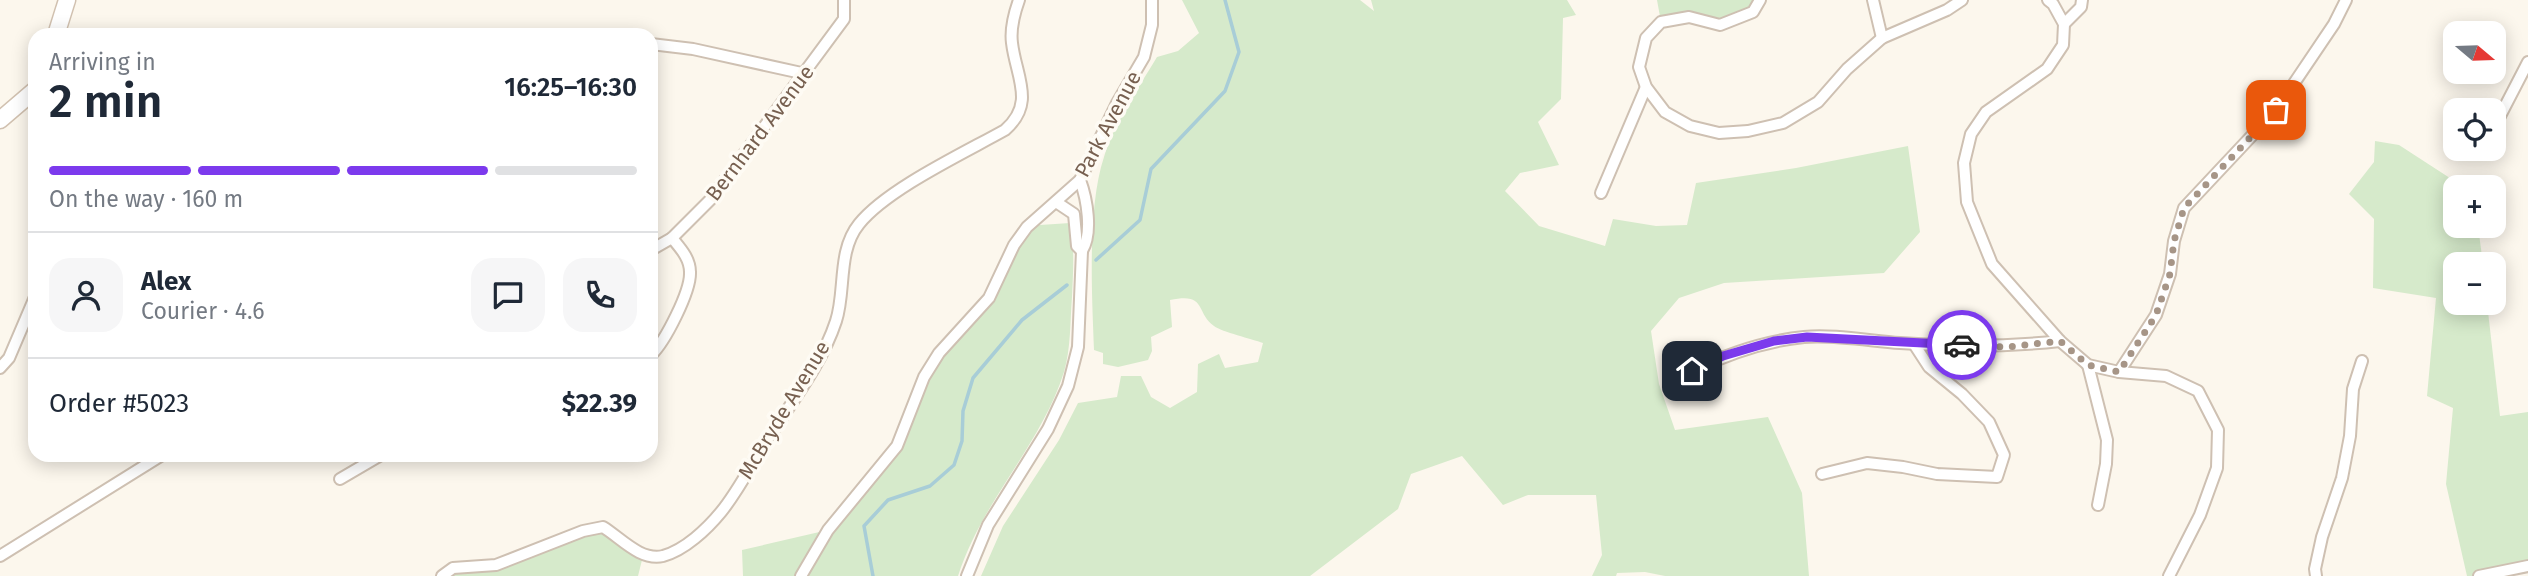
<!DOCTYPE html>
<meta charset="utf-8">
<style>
:root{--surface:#fff;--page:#f6f6f7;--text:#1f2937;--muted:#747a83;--line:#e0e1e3;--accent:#7c3aed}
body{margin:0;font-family:"Fira Sans",sans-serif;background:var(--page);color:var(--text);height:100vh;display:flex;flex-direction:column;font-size:26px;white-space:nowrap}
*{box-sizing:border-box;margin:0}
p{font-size:23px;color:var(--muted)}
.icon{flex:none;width:38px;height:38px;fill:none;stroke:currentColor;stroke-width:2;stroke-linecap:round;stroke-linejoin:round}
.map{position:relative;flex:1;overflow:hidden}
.sheet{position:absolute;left:28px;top:28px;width:630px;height:434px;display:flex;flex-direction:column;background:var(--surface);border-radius:21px;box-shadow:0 4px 18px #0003}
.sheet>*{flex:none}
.needle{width:46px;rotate:109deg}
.controls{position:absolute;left:2443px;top:21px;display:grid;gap:14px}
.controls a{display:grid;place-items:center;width:63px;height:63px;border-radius:14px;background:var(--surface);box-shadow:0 4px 18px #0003;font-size:35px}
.pin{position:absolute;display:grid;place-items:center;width:60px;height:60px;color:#fff;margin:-30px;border-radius:14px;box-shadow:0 4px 10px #0006}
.courier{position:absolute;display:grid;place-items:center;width:70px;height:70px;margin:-35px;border:5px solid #7c3aed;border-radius:50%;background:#fff;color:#222;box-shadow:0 2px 9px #0007}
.headline em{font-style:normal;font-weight:600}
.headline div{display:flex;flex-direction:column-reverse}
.headline{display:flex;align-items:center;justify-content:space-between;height:119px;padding:0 21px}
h1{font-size:46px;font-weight:600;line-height:52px}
.bar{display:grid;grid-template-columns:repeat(4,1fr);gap:10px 7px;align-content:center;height:84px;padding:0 21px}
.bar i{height:9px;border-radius:5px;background:var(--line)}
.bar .on{background:var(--accent)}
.bar p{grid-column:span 4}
.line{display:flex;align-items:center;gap:18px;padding:0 21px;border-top:2px solid var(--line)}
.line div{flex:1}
.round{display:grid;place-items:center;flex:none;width:74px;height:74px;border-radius:21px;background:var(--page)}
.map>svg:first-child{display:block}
.green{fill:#d6eacb}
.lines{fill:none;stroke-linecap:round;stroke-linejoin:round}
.stream{stroke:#a8cdd7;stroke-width:3.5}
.street-casing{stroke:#cec0b2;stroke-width:14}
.secondary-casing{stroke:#d1c1b0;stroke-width:19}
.street{stroke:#fff;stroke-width:10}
.secondary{stroke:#fff;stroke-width:16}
.done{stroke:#a69587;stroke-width:7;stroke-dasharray:0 12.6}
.route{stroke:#7c3aed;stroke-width:9}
.labels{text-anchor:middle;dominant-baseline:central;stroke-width:7;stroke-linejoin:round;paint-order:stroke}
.street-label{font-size:21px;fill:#776050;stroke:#fefbf4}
</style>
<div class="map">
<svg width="2528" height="576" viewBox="0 0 2528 576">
<rect width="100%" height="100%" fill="#fcf7ed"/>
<g class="green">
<path d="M 1182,0 L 1360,0 L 1374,11 L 1371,0 L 1567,0 L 1576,15 L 1563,18 L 1561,99 L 1538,122 L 1559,165 L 1520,173 L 1505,191 L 1539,226 L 1605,246 L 1613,219 L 1656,226 L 1687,225 L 1696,183 L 1796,168 L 1908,146 L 1920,232 L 1884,273 L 1724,283 L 1679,298 L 1651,331 L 1659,384 L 1675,430 L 1768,417 L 1802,493 L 1809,576 L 1665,576 L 1645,572 L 1617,573 L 1616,576 L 1592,576 L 1602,555 L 1596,495 L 1528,495 L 1503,505 L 1462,456 L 1411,474 L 1398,509 L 1310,576 L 981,576 L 1003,526 L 1059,440 L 1078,403 L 1117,397 L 1121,376 L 1141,376 L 1151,397 L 1170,408 L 1197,392 L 1198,364 L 1219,354 L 1225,368 L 1258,362 L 1263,343 C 1252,339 1222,332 1214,326 C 1195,312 1207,292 1170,300 L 1172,327 L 1151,337 L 1152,351 L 1148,360 L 1118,367 L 1103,364 L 1103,353 L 1094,350 C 1092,295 1087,208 1104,157 C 1115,121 1138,89 1157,57 L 1178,51 L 1199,33 Z"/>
<path d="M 1657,0 L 1760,0 L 1753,12 L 1720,25 L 1689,17 L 1661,22 Z"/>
<path d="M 2375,141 L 2399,145 L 2456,182 L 2460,187 L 2455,187 L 2455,226 L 2478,226 L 2483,264 L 2455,264 L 2455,303 L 2487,303 L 2500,416 L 2528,412 L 2528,566 L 2480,576 L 2467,576 L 2446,484 L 2453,408 L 2427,396 L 2436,298 L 2373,288 L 2374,219 L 2349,194 L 2374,162 Z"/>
<path d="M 1070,223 C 1075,248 1073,272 1072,297 C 1070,322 1071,348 1064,372 C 1041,445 982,501 958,576 L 743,576 L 742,550 L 828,530 L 893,443 L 919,376 L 935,350 L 985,295 L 1025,226 Z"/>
<path d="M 603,527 L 643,556 L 638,576 L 451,576 L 453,568 L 496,565 Z"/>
</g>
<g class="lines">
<g class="stream">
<path d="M 1096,260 L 1140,220 L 1151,169 L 1225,91 L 1239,52 L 1225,0"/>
<path d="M 873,576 L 864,526 L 888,500 L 930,486 L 954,465 L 962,441 L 963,411 L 973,378 L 1022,320 L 1067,285"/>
</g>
<g class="street-casing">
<g id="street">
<path d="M 1760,0 L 1753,12 L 1720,25 L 1689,17 L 1661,22 L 1646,38 L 1639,67 L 1646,87 L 1665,112 L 1690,126 L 1719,133 L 1748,131 L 1783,123 L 1818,102 L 1847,69 L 1882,38 L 1947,10 L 1962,0"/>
<path d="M 1873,0 L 1882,38"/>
<path d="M 2048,0 L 2053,4 L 2064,24 L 2063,45 L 2047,69 L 1986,112 L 1971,134 L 1964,163 L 1967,202 L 1992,264 L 2060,341 L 2088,365 L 2119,372 L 2166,376 L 2198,391 L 2218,430 L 2217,468 L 2200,515 L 2169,576"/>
<path d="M 2064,24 L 2081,7 L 2082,0"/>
<path d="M 651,44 L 693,49 L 806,74"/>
<path d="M 2499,118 L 2528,62"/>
<path d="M 1601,193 L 1646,87"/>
<path d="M 1056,202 L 1074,214 L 1077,246 L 1082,251"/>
<path d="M 651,250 L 672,238 L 710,200 L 844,19 L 844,0"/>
<path d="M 651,355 C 665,342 691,291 690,272 C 690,258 680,248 672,238"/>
<path d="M 2088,365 L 2107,440 L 2106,464 L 2098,505"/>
<path d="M 0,368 L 9,358 L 35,297"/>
<path d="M 1692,371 C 1727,354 1765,341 1804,337 C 1832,334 1871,341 1900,343 C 1953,347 2006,347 2060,341"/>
<path d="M 2119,372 L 2156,315 L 2170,274 L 2174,241 L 2184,208 L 2276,110 L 2334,24 L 2346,0"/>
<path d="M 1822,474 L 1867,463 L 1903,467 L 1937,474 L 1997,477 L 2004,455 L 1989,422 L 1962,394 L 1929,367 L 1914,344"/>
<path d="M 340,479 L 381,455"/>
<path d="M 0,556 L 162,455"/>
<path d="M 442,576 L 453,568 L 496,565 L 583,531 L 603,527 C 621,538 640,561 663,556 C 685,550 707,529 721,512 C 739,490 752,463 767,440 C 791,403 822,364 836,321 C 846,291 837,251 859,224 C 887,189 964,153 1005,130 C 1036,103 1016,77 1012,43 C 1010,28 1014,14 1019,0"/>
<path d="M 801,576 L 828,530 L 897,446 L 924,377 L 939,353 L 989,298 L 1014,245 L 1027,227 L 1080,180 L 1117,103 L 1144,57 L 1152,25 L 1152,0"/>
<path d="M 967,576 L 988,525 L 1048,429 L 1068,386 L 1078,347 L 1082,251 C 1093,233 1087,199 1080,180"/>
<path d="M 2316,576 L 2315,569 L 2322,537 L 2342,478 L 2350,436 L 2353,389 L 2362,361"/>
<path d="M 2479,576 L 2528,566"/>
</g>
</g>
<g class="secondary-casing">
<g id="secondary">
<path d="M 56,35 L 67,0"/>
<path d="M 0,120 L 35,90"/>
</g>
</g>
<use href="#street" class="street"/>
<use href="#secondary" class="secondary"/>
</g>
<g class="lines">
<path class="done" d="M 1962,345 L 2007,347 L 2060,341 L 2088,365 L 2119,372 L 2156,315 L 2170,274 L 2174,241 L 2184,208 L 2276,110"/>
<path class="route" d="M 1692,371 L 1723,356 L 1774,341 L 1807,337 L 1962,345"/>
</g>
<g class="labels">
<g class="street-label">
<text transform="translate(1108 124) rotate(-62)">Park Avenue</text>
<text transform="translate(760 133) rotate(-53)">Bernhard Avenue</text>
<text transform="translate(784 410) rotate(-59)">McBryde Avenue</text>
</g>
</g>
</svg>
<div class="controls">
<a><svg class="needle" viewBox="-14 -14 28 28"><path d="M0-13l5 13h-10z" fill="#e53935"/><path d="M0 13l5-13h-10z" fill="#747a83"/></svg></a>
<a><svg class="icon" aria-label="locate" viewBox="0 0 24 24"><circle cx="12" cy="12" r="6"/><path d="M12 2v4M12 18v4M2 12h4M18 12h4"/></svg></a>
<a>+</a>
<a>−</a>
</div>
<div class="pin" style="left:2276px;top:110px;background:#ea580c"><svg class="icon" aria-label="bag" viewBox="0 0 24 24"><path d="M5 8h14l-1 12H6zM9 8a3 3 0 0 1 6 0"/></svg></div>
<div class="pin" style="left:1692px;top:371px;background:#1f2937"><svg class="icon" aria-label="home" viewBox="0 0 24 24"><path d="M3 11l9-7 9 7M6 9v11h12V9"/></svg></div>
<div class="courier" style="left:1962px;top:345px"><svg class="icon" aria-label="car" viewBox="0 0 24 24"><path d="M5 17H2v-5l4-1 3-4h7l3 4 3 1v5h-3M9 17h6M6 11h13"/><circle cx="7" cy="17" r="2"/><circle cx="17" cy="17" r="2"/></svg></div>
<section class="sheet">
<div class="headline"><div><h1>2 min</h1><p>Arriving in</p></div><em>16:25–16:30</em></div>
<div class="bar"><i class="on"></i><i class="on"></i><i class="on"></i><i></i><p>On the way · 160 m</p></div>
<div class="line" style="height:126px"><a class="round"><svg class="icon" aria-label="person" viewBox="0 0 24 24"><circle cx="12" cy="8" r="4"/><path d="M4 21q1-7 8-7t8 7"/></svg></a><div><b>Alex</b><p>Courier · 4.6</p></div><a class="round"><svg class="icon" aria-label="chat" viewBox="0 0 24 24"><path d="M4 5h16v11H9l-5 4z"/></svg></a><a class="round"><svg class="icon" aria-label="phone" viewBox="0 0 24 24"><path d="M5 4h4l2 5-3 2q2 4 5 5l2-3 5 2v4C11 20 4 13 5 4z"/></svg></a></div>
<div class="line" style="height:91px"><div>Order #5023</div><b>$22.39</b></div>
</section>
</div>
